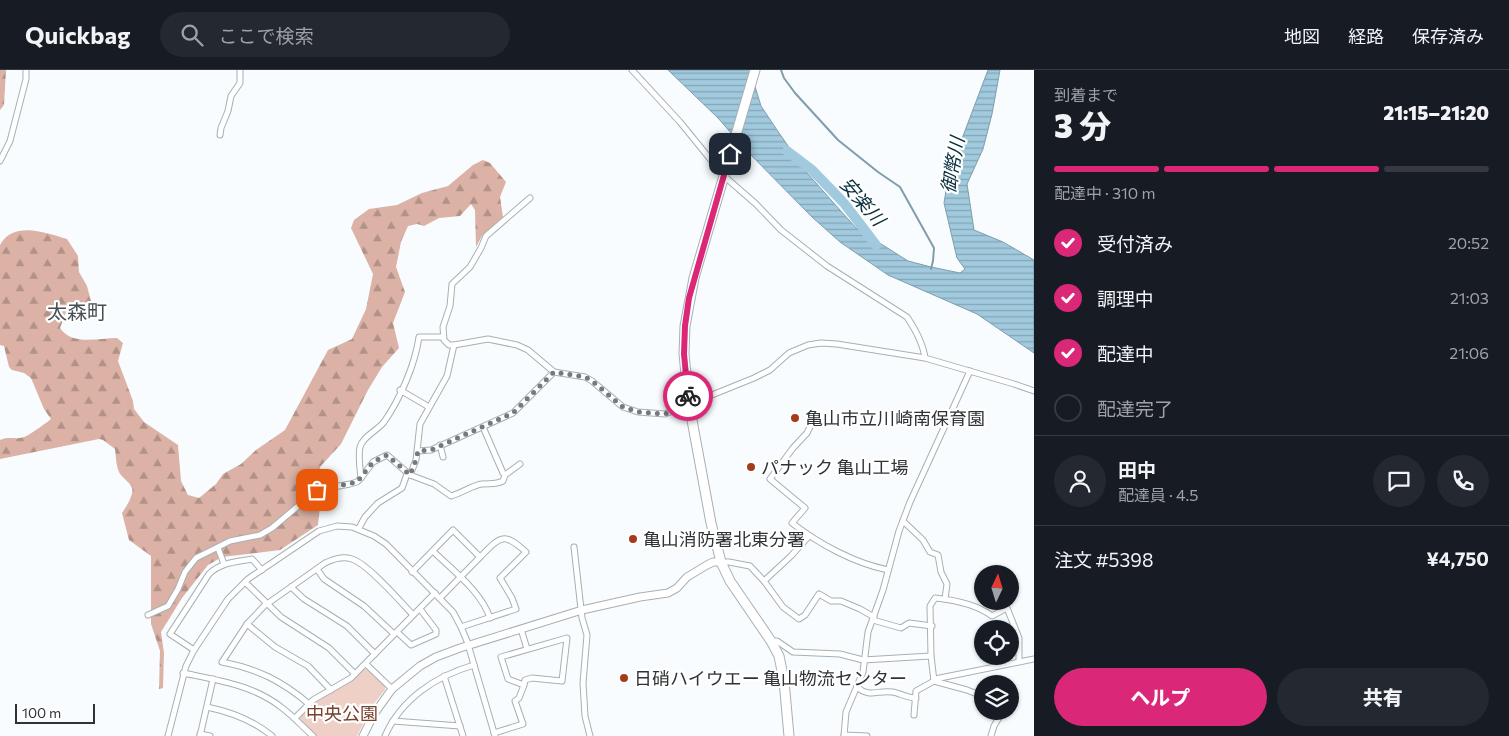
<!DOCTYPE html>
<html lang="ja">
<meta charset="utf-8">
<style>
:root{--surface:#171b24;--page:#242831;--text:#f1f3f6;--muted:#9ea1a6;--line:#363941;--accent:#db2777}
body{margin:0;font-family:Commissioner,"Noto Sans JP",sans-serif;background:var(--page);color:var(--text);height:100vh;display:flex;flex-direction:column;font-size:19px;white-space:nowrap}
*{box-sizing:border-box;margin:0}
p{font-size:16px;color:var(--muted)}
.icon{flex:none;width:28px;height:28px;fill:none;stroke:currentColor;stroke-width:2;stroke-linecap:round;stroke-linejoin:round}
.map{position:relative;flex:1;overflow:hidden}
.panel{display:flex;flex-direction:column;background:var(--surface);width:475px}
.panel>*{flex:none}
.needle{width:32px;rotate:4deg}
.buttons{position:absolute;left:974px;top:495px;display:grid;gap:10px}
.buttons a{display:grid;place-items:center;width:45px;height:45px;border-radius:50%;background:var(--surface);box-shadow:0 1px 4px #0004;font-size:25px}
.scale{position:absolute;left:15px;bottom:12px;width:80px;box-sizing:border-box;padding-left:5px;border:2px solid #2f3335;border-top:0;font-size:14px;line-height:18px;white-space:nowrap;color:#2f3335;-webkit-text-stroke:4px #fff;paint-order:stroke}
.pin{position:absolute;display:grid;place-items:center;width:42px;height:42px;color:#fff;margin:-21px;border-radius:10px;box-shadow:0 2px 8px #0006}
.courier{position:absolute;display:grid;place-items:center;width:50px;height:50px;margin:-25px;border:4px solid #db2777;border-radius:50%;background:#fff;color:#222;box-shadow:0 1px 6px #0007}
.head em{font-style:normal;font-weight:800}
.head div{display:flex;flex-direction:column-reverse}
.head{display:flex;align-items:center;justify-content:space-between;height:85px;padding:0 20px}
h1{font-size:32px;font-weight:800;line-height:38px}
.bar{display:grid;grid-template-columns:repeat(4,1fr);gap:8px 5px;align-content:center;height:60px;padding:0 20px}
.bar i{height:6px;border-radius:4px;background:var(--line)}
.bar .selected{background:var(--accent)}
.bar p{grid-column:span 4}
.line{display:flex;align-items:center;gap:12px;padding:0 20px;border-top:1px solid var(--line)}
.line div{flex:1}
.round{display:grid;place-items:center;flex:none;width:52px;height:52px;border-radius:26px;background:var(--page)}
ol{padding:0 20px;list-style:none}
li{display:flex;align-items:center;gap:15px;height:55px}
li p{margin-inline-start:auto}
li .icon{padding:5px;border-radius:50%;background:var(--accent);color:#fff;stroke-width:4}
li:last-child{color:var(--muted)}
li i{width:28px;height:28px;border:2px solid var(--line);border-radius:50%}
.action{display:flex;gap:10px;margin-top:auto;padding:10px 20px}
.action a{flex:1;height:58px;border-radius:30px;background:var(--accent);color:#fff;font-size:20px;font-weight:800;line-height:58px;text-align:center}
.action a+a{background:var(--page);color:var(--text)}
header{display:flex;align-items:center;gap:30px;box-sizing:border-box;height:70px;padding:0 25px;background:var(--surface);border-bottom:1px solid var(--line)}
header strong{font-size:24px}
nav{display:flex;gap:28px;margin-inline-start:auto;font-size:18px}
.search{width:350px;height:45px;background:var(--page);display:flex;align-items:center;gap:12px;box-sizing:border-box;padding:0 18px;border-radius:28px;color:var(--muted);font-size:19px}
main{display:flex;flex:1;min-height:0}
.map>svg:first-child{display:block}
.forest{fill:url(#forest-firs)}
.park{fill:#efd0c6}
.water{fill:url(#water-rules);stroke:#7f9dab}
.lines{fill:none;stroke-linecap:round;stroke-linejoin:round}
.stream{stroke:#7f9dab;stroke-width:2}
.river{stroke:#a1cade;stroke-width:10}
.minor-casing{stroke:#a6b0b5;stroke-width:7}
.tertiary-casing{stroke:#a6b0b5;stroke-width:9}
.trunk-casing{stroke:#a6b0b5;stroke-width:11}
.minor{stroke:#fff;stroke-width:5}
.tertiary{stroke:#fff;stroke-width:7}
.trunk{stroke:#fff;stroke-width:9}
.done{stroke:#75797b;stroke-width:5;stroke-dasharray:0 9}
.route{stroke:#db2777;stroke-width:6}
.poi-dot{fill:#a43c1b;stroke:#fff;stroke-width:2}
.labels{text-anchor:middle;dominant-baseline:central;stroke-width:4.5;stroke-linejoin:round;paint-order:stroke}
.poi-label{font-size:18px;fill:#2f3335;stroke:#fff;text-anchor:start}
.park-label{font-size:18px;fill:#77402f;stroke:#fff}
.water-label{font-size:19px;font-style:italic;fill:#082e3d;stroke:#fff}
.quarter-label{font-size:20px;fill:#454e52;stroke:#fff}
</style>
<header>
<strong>Quickbag</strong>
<div class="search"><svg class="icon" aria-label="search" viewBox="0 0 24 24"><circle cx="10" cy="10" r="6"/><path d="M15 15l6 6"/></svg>ここで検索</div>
<nav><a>地図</a><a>経路</a><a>保存済み</a></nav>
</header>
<main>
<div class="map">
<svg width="1034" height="666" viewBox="0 0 1034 666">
<defs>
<pattern id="forest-firs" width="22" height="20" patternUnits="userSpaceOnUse" patternTransform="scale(1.25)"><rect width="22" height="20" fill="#dbb2a5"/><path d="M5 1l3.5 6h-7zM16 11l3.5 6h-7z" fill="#b29187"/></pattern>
<pattern id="water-rules" width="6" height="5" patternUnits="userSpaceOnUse" patternTransform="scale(1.25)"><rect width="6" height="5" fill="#a1cade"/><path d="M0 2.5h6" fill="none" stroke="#84a5b5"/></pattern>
</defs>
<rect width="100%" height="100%" fill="#f8fcfe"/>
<g class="forest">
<path d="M 0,0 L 6,0 L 4,35 L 0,40 Z"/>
<path d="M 483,90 L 490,93 L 506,112 L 500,127 L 503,147 L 482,166 L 476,177 L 475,140 L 471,134 L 460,146 L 439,148 L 424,156 L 417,154 L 408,156 L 401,172 L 396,197 L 405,222 L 393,253 L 399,278 L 382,297 L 368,320 L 341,374 L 320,397 L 321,405 L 333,408 L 321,427 L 318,455 L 280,480 L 222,487 L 208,495 L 182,528 L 161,562 L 164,583 L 163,618 L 159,619 L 160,581 L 151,554 L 151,486 L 129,470 L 122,443 C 126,437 134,425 132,418 C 130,412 122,408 119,402 C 116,395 116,387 115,379 L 103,370 L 99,369 L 0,389 L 0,370 C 9,366 16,370 24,367 C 27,367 49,351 51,349 L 44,339 L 31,308 L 24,303 L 12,300 L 9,297 L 4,276 L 0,275 L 0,175 C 13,150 47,163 67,169 L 78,186 L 79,202 L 87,216 L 91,231 L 66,242 L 60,258 C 72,276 98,268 117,268 L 123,273 L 118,291 L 133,331 L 134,339 L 144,352 L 178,375 L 181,411 L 188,425 L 199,428 L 216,414 L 223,404 L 241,394 L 256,380 L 285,360 L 328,280 L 352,269 L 366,239 L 373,204 L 351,158 L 354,150 L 369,139 L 397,135 L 422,123 L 448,116 L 473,95 Z"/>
</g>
<path class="park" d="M 363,599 L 368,599 L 385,615 L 385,620 L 373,635 L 357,666 L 316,666 L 301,651 L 300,647 L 315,632 L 345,615 Z"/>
<path class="water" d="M 668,0 L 750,0 L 761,36 L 779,63 L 807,103 L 856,158 L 908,191 L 931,197 L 960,203 L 965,199 L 957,188 L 944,133 L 949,103 L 988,0 L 1000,0 L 992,44 L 983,79 L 967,114 L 974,160 L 1003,172 L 1034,190 L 1034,283 L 977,244 L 888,205 L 840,172 L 812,147 L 744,78 L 718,48 Z"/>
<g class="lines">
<path class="stream" d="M 781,0 L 784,8 L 795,23 L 838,70 L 878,102 L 900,117 L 934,178 L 933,191 L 931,199"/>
<path class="river" d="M 787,81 L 812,100 L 844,133 L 876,175"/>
<g class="minor-casing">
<g id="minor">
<path d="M 632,0 L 680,52 L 724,106 L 756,134 L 781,160 L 827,196 L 907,247 C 915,259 923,273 925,288 L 1014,314 L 1034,321"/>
<path d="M 220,65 L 221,58 L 228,41 L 231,26 L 240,13 L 240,0"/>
<path d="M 0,91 L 10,71 L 26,9 L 26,0"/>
<path d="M 530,128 L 486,166 L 481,178 L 470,197 L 452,214 L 450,236 L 443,257 L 444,270 L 449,275 L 454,275 L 488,269 L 517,275 L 528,280 L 554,302 L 585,307 L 592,311 L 623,337 L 638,342 L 665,344 L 754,308 L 770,300 L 789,283 L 808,275 L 821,273 L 837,274 L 925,288"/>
<path d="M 443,267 L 419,267 C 415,295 400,329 384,352 C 377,361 363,366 360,377 C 358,386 360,398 361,408 L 373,392 L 387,385 L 410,405 L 416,390 L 420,354 L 447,306 L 454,275"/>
<path d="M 400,320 L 429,337"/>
<path d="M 816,344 L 807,363 L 793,378 L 770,409 L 805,438 L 792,453 C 819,474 854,493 888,500"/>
<path d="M 483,357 L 503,403 L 505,405 L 520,394"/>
<path d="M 440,375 L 443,387"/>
<path d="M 418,381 L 431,380 L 513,343 L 554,302"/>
<path d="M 410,405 L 434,414 L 451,426 C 462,423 473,415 482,414 C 490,413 495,415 503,411 L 505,405"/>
<path d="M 903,451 L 923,470 L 930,482 L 938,485 L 941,502 L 947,514 L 945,529"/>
<path d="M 359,458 L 365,447 L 378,433 L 402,418 L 407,404"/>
<path d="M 574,477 L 582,548 L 587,565 L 583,613 L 585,646 L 590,666"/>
<path d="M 218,478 L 224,494"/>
<path d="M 433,481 C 453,501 481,521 490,548"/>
<path d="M 721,492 L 729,492 L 750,496 L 764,511 L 791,486 L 809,466"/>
<path d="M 317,499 L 324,509 L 364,536 L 394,564"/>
<path d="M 412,502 L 453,460 L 480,487 C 500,467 503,461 526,482 L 500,508 L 512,528 L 516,539 L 461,557"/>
<path d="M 764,511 L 783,537 L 799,549 L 805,545 L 819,524 L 831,531 L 841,531 L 860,539 L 874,547"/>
<path d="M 245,512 L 281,547 L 329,578 L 355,604"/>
<path d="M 291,517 L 304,529 L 347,556 L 375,584"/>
<path d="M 440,528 L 480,487"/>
<path d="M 267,534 L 325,493 C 334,489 342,486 352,489 C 368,494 400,531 413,545"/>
<path d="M 148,545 L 168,536 L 178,519 L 185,502 L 196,488 L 230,471 L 260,465 L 272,458 L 317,420 L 350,414 L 357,412 L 361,408"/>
<path d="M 873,550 L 901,558 L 909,553 L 932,556"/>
<path d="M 247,554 L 266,534"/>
<path d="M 521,559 L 527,579"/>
<path d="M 397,562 L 411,575 L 436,564 L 436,560 L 420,539"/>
<path d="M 771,571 L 777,571 L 793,582 L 840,584 L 863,590 L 931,586 L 934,611 L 967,620 L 982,626"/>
<path d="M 194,580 L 170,564 L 209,504 C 221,492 237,492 252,489 L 262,500"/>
<path d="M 931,586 L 930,536 L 935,528 C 955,530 976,534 992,546 L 1007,538 L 1019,568 L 1019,591"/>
<path d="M 366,594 L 392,619"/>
<path d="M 183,603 C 217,610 253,615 281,637 C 293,646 302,656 313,666"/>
<path d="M 444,606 L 463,666"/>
<path d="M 935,609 L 1034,589"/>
<path d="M 857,617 C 869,628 878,620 892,622 C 900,623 907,628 916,628"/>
<path d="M 309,634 C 282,611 258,599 222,592 L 247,554 L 275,577 L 308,596 L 331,620"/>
<path d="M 207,637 C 231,642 253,650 272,666"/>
<path d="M 914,645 L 916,621 L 934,611"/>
<path d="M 295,648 L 313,630 L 351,608 L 435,523"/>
<path d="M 393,651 L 460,656"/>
<path d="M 494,663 L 523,654 L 515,631 L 519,628 L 524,615 L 508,609 L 501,587 L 567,568 L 562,611 L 532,608 L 525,610 L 524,615"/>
<path d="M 200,664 L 210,666"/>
<path d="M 844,665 L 867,666"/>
<path d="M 168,666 L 186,596 L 194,580 L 228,529 L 248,509 L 319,461 L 337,456 L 352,457 L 374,466 L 386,474 L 453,542 L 461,557 L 467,571 L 495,666"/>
<path d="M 200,666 L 213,609"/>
<path d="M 385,666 C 401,629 436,606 474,595"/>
<path d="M 844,666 L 846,642 L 863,602 L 868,562 L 883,520 L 899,461 L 910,432 L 970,301"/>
<path d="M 991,666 L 994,656 L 1003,641"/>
</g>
</g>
<g class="tertiary-casing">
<path id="tertiary" d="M 363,666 L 374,644 L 392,619 L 420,596 L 436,587 L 460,578 L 582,540 L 640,527 L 668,523 L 677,518 L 687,507 L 707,495 L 713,492 L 721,492"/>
</g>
<g class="trunk-casing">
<path id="trunk" d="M 755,0 L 694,208 L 685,256 L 684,284 L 689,334 L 711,453 L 721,492 L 730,511 L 771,571 L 779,586 L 784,611 L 789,666"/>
</g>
<use href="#minor" class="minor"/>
<use href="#tertiary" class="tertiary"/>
<use href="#trunk" class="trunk"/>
</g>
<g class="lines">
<path class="done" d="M 317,420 L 357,412 L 373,392 L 387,385 L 410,405 L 416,390 L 418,381 L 431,380 L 513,343 L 554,302 L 585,307 L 592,311 L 623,337 L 638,342 L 665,344 L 689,334 L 688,326"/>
<path class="route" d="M 688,326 L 684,284 L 685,256 L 689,228 L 730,84"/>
</g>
<g class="poi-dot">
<circle cx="795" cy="348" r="5"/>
<circle cx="751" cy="397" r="5"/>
<circle cx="633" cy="469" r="5"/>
<circle cx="624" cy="608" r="5"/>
</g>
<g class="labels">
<g class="poi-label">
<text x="805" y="348">亀山市立川崎南保育園</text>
<text x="761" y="397">パナック 亀山工場</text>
<text x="643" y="469">亀山消防署北東分署</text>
<text x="634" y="608">日硝ハイウエー 亀山物流センター</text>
</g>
<g class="park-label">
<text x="342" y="643">中央公園</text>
</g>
<g class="water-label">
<text transform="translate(952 95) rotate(-80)">御幣川</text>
<text transform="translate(863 131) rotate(49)">安楽川</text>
</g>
<g class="quarter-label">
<text x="77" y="241">太森町</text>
</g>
</g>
</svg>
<div class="buttons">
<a><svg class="needle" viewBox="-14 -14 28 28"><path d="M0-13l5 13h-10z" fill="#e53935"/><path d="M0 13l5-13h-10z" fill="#9ea1a6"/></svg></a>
<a><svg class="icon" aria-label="locate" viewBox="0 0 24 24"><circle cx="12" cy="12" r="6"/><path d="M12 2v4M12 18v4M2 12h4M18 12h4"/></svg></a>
<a><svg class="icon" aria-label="layers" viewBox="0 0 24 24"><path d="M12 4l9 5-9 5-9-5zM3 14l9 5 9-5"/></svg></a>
</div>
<div class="scale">100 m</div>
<div class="pin" style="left:317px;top:420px;background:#ea580c"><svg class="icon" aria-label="bag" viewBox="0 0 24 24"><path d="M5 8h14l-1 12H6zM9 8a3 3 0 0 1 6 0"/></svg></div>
<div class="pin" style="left:730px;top:84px;background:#1f2937"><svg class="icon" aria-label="home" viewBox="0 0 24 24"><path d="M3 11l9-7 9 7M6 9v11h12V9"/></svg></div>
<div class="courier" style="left:688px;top:326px"><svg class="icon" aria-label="bike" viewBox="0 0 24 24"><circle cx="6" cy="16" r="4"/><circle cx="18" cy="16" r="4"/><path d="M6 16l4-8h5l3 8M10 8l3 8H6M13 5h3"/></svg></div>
</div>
<section class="panel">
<div class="head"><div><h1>3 分</h1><p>到着まで</p></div><em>21:15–21:20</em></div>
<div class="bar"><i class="selected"></i><i class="selected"></i><i class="selected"></i><i></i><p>配達中 · 310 m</p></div>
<ol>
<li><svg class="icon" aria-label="check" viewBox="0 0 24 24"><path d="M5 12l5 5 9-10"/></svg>受付済み<p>20:52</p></li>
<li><svg class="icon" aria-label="check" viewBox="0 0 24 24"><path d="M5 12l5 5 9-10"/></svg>調理中<p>21:03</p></li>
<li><svg class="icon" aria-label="check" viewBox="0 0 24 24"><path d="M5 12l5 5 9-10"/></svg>配達中<p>21:06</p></li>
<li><i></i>配達完了</li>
</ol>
<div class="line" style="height:90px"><a class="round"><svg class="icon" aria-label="person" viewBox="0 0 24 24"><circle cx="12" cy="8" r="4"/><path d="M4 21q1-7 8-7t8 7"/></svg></a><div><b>田中</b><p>配達員 · 4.5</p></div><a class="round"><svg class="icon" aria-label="chat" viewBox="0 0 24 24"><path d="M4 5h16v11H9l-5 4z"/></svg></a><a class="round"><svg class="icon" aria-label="phone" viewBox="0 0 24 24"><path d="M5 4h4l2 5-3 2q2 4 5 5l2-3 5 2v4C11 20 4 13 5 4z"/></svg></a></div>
<div class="line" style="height:65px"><div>注文 #5398</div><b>¥4,750</b></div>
<div class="action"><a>ヘルプ</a><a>共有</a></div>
</section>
</main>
